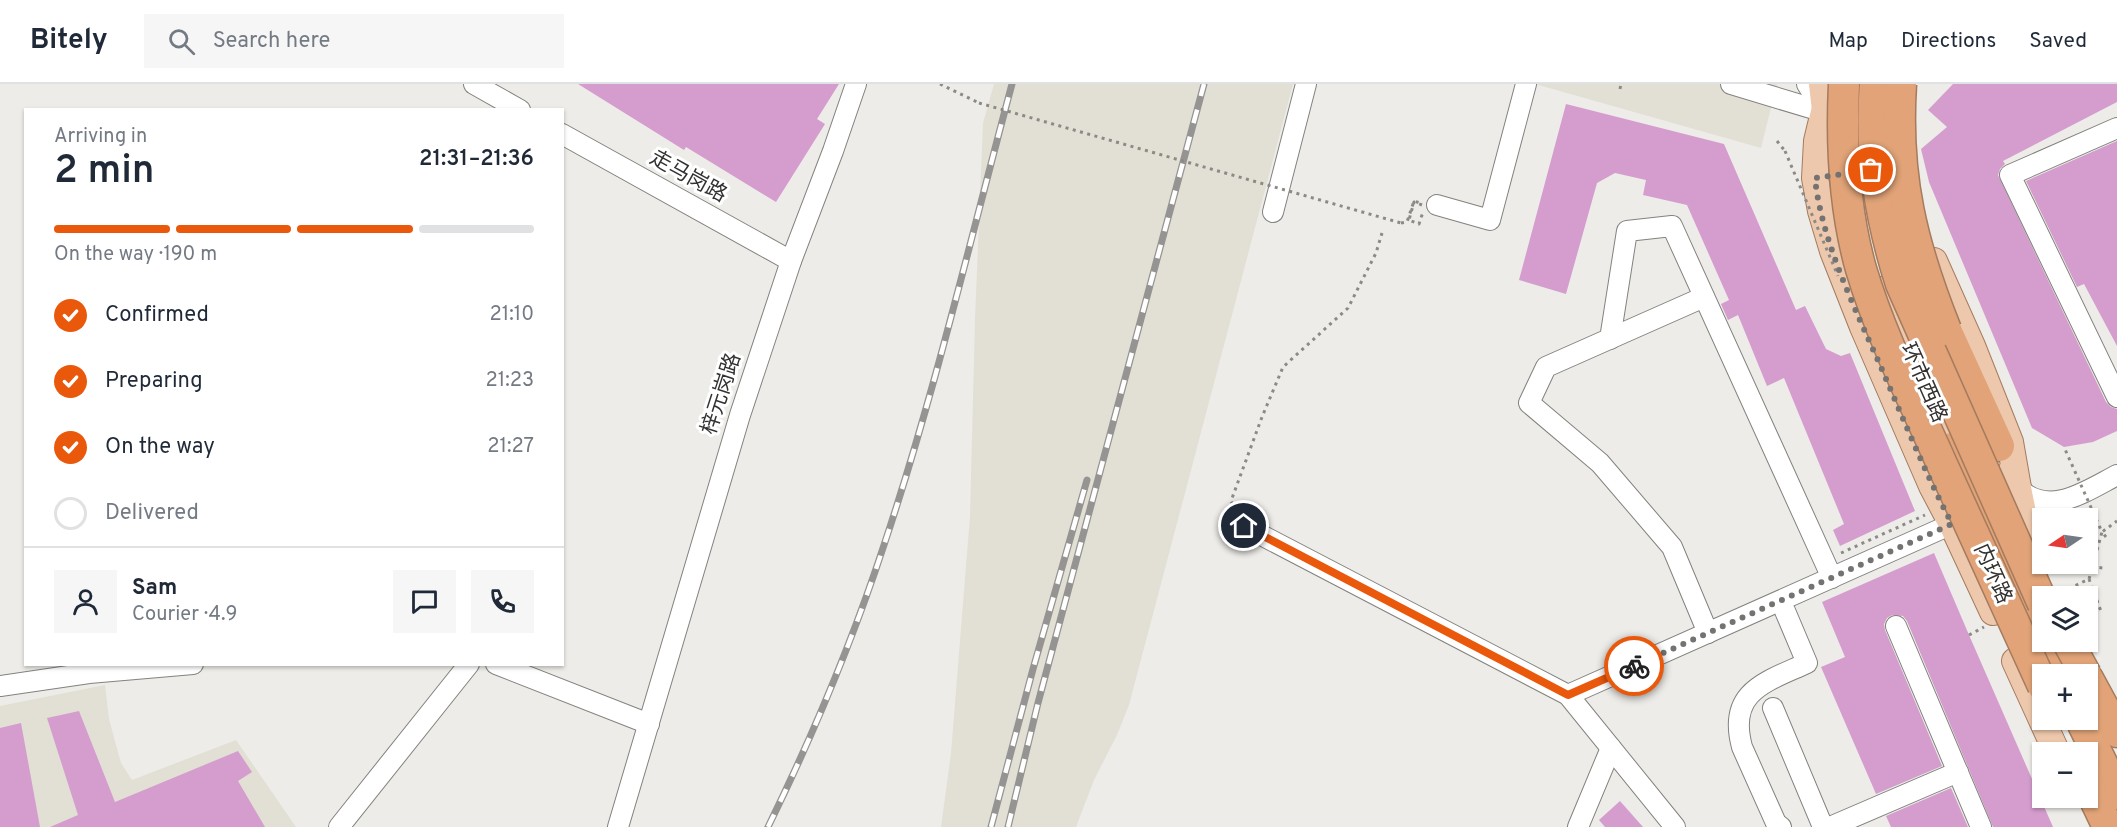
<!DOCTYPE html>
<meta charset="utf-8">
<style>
:root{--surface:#fff;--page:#f6f6f7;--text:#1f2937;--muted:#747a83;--line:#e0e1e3;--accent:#ea580c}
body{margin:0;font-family:Overpass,"Noto Sans SC",sans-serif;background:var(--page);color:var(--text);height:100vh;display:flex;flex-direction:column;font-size:22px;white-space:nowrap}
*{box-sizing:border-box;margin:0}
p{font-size:20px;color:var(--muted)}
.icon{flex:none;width:33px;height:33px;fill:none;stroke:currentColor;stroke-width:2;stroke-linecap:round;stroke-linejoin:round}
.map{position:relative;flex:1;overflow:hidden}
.sheet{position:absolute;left:24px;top:24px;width:540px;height:558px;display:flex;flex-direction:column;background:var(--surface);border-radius:0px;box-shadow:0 2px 4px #0004}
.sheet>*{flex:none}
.needle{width:39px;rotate:257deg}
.buttons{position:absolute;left:2032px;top:424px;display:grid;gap:12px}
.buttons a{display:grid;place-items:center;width:66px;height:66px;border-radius:0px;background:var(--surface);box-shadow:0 2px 4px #0004;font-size:30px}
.pin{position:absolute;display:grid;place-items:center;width:51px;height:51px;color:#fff;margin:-26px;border:3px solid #fff;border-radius:50%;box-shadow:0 2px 6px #0007}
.courier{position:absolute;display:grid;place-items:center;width:60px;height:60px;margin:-30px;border:4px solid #ea580c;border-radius:50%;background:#fff;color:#222;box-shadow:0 2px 8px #0007}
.summary em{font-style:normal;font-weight:600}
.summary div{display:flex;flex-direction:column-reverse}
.summary{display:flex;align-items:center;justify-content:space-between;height:102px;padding:0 30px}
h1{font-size:39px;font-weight:600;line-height:45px}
.bar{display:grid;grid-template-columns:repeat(4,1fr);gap:9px 6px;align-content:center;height:72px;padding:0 30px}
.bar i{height:8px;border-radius:4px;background:var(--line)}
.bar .on{background:var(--accent)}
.bar p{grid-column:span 4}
.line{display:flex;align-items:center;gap:15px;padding:0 30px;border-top:2px solid var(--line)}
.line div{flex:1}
.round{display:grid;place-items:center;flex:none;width:63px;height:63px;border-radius:0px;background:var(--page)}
ol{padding:0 30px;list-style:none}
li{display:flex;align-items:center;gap:18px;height:66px}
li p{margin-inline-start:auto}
li .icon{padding:6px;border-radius:50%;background:var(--accent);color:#fff;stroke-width:4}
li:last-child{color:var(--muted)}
li i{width:33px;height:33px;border:3px solid var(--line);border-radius:50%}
header{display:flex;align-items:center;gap:36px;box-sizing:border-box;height:84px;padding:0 30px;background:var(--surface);border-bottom:2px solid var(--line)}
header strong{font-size:28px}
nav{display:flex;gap:33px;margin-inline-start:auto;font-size:21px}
.search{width:420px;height:54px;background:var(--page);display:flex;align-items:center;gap:15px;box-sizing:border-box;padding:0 21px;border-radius:0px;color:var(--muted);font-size:22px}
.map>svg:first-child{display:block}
.built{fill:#e2dfd5}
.building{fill:#d59dce}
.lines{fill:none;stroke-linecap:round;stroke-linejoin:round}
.minor-casing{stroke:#83827e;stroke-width:22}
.major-casing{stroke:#a47b5e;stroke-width:28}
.highway-casing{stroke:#a47b5e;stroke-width:33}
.path{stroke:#8b8a87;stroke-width:3;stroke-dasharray:3 4.5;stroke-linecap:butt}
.minor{stroke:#fff;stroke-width:20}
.major{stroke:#edc8ad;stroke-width:26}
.highway{stroke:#e1a377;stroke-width:30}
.rail-casing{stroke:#959492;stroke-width:7}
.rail{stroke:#fff;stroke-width:4.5;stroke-dasharray:14;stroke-linecap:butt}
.highway-bridge-casing{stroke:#a47b5e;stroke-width:33;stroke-linecap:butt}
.path-bridge{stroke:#8b8a87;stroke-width:3;stroke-dasharray:3 4.5;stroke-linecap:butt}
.highway-bridge{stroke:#e1a377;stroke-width:30}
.done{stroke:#747371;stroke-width:6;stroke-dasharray:0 10.8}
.route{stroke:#ea580c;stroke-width:8}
.labels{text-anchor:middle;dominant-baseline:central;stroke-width:6;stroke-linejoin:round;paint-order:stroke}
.street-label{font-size:21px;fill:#333231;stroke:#fff}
</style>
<header>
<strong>Bitely</strong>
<div class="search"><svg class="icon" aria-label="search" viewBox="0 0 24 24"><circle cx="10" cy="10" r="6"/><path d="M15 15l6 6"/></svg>Search here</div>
<nav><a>Map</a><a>Directions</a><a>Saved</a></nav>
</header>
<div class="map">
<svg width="2117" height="743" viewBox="0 0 2117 743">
<rect width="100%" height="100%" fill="#edece8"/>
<g class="built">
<path d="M 994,0 L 1293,0 L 1129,621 L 1117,651 L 1094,696 L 1076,743 L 941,743 L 951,669 L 970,432 L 975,235 L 983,39 Z"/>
<path d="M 1535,0 L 1777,0 L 1761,64 Z"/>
<path d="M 105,601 L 109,635 L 121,679 L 132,696 L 236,656 L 296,743 L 0,743 L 0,622 Z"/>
</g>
<g class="building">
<path d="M 578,0 L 839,0 L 817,35 L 825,40 L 776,118 L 686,63 L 684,66 Z"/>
<path d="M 1953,0 L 2117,0 L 2117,18 L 2003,77 L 2005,80 L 2000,85 L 1998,91 L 2106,318 L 2111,323 L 2117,325 L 2117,347 L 2093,358 L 2064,363 L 2032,344 L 1929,98 L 1921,65 L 1947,43 L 1928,26 Z"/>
<path d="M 1566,20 L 1724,60 L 1796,226 L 1805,222 L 1826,265 L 1841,272 L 1850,269 L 1915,427 L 1840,462 L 1833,446 L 1844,440 L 1784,294 L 1767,302 L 1738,231 L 1728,236 L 1721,220 L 1729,216 L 1687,121 L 1643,111 L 1646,96 L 1615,89 L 1597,99 L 1566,210 L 1519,196 Z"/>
<path d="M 2117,57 L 2117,262 L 2084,200 L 2077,203 L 2026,97 Z"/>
<path d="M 1934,469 L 1969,551 L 2053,743 L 1993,743 L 1907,537 L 1903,532 L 1892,531 L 1887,534 L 1884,540 L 1885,546 L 1942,682 L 1876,710 L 1821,583 L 1845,573 L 1822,518 Z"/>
<path d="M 79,627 L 115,718 L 238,667 L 252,688 L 238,697 L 265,743 L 50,743 L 78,731 L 47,634 Z"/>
<path d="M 21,639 L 40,743 L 0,743 L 0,644 Z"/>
<path d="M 1951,704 L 1968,743 L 1891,743 L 1886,732 Z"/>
<path d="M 1620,717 L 1643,743 L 1605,743 L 1599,736 Z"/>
</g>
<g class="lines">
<g class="minor-casing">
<g id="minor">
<path d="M 474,0 L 520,26"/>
<path d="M 1731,0 L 1824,28"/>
<path d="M 1807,0 L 1824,28"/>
<path d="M 2117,44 L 2010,91 L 2117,313"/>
<path d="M 562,50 L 791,177"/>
<path d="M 1437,121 L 1490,136 L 1526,0"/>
<path d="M 1273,128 L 1306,0"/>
<path d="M 1704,213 L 1546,283 L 1529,319 L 1600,379 L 1672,463 L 1708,549"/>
<path d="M 1610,255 L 1627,147 L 1672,142 L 1832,494"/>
<path d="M 2018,404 C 2049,434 2086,407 2117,391"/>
<path d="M 1244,442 L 1568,611 L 1675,743"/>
<path d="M 1896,542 L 1981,743"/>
<path d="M 496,580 L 649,640"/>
<path d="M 0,602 L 89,589 L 193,580"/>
<path d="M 1568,611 L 1952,440"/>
<path d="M 1773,624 L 1823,743"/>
<path d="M 339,743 L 469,580"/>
<path d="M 618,743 L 740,331 L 791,177 L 833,67 L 856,0"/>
<path d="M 1578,743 L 1611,664"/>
<path d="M 1781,743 L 1776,739 L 1742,663 C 1727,607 1766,598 1807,579 L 1785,527"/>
<path d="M 1830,743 L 1958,688"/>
</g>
</g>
<g class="major-casing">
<g id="major">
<path d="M 1822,0 L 1827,44"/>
<path d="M 1824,28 L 1817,57 L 1815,94 L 1821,127 L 1833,167 L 1863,243 L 1932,402 L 1952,440 L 1993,528"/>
<path d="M 1934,177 L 1972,262 L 2010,358 L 2018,404"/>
<path d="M 1882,206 L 1960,381"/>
<path d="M 2011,388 L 2018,404 L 2029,459"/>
<path d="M 2015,577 L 2057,669"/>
</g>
</g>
<g class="highway-casing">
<g id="highway">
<path d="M 1946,246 L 1999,362"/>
<path d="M 1952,364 L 2043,555"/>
<path d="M 2045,558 L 2060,591"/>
<path d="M 2088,595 L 2117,648"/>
<path d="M 2081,636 L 2117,710"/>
<path d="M 2088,701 L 2108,743"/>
</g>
</g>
<g class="path">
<path d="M 940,0 L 979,19"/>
<path d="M 1620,5 L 1621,0"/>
<path d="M 1777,57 L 1785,67"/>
<path d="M 1422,121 L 1414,118 L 1409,136 L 1419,140 L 1423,128"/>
<path d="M 1401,139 L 1407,138 L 1414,117 L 1420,119"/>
<path d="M 1236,427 L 1231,417 L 1262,333 L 1283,283 L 1348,224 L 1376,169 L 1382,149"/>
<path d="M 2106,453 L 2102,448 L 2117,437"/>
<path d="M 1841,469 L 1925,431"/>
<path d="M 2077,481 L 2103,484"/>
<path d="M 2089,495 L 2102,530"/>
<path d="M 1969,551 L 1984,543"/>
</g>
<use href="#minor" class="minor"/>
<use href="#major" class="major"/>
<use href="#highway" class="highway"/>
<g class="rail-casing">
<g id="rail">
<path d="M 768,743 C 813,651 853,556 885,458 C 935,308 971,153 1012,0"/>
<path d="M 991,743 L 1033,585 L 1087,396"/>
<path d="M 1008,743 L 1038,619 L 1204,0"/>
</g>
</g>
<use href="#rail" class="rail"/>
<g class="highway-bridge-casing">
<g id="highway-bridge">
<path d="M 1844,0 C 1841,62 1844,125 1861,185 C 1881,252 1913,315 1941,378 C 1975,453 2009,528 2043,602"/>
<path d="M 1875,0 C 1869,69 1880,135 1901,200 L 2043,520"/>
<path d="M 1901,0 C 1895,93 1912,161 1946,246"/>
<path d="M 2068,558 L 2086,591"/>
</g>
</g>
<g class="path-bridge">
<path d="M 979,19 L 1401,139"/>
<path d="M 1785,67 L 1838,192"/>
<path d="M 2062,508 L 2089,495 L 2102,448 L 2064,363"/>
</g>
<use href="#highway-bridge" class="highway-bridge"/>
</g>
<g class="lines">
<path class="done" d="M 1634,582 L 1952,440 C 1925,389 1903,334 1880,281 C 1855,225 1821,155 1815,94 L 1871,86"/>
<path class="route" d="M 1244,442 L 1568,611 L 1634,582"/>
</g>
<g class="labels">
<g class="street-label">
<text transform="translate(688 93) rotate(29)">走马岗路</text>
<text transform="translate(1923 299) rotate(66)">环市西路</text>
<text transform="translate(722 310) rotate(-72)">梓元岗路</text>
<text transform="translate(1992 490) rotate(66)">内环路</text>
</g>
</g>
</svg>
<div class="buttons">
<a><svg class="needle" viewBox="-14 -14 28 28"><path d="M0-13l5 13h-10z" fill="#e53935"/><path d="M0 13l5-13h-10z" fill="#747a83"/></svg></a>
<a><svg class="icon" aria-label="layers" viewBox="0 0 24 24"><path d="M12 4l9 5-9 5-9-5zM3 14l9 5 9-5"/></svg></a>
<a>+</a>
<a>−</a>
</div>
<div class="pin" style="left:1871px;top:86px;background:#ea580c"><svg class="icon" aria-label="bag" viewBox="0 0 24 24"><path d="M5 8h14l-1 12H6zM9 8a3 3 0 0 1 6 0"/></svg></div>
<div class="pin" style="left:1244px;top:442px;background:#1f2937"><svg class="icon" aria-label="home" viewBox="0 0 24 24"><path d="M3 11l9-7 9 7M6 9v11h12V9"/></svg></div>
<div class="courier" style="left:1634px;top:582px"><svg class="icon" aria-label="bike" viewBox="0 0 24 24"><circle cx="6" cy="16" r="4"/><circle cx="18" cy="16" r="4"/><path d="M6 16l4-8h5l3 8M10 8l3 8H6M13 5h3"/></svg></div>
<section class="sheet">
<div class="summary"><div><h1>2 min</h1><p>Arriving in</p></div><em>21:31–21:36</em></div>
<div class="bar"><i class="on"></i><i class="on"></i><i class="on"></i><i></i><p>On the way · 190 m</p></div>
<ol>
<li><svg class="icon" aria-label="check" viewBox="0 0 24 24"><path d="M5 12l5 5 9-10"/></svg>Confirmed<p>21:10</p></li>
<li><svg class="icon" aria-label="check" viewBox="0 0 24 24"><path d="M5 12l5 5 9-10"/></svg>Preparing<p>21:23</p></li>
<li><svg class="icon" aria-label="check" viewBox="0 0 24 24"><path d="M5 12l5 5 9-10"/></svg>On the way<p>21:27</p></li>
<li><i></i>Delivered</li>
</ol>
<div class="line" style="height:108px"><a class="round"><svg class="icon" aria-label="person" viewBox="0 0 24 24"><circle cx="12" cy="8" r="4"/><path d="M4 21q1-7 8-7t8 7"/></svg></a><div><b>Sam</b><p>Courier · 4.9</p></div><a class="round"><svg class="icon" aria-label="chat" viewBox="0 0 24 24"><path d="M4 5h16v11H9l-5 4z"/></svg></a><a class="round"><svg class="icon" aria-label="phone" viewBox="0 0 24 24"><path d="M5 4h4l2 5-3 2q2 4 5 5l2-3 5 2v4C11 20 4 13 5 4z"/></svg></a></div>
</section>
</div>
